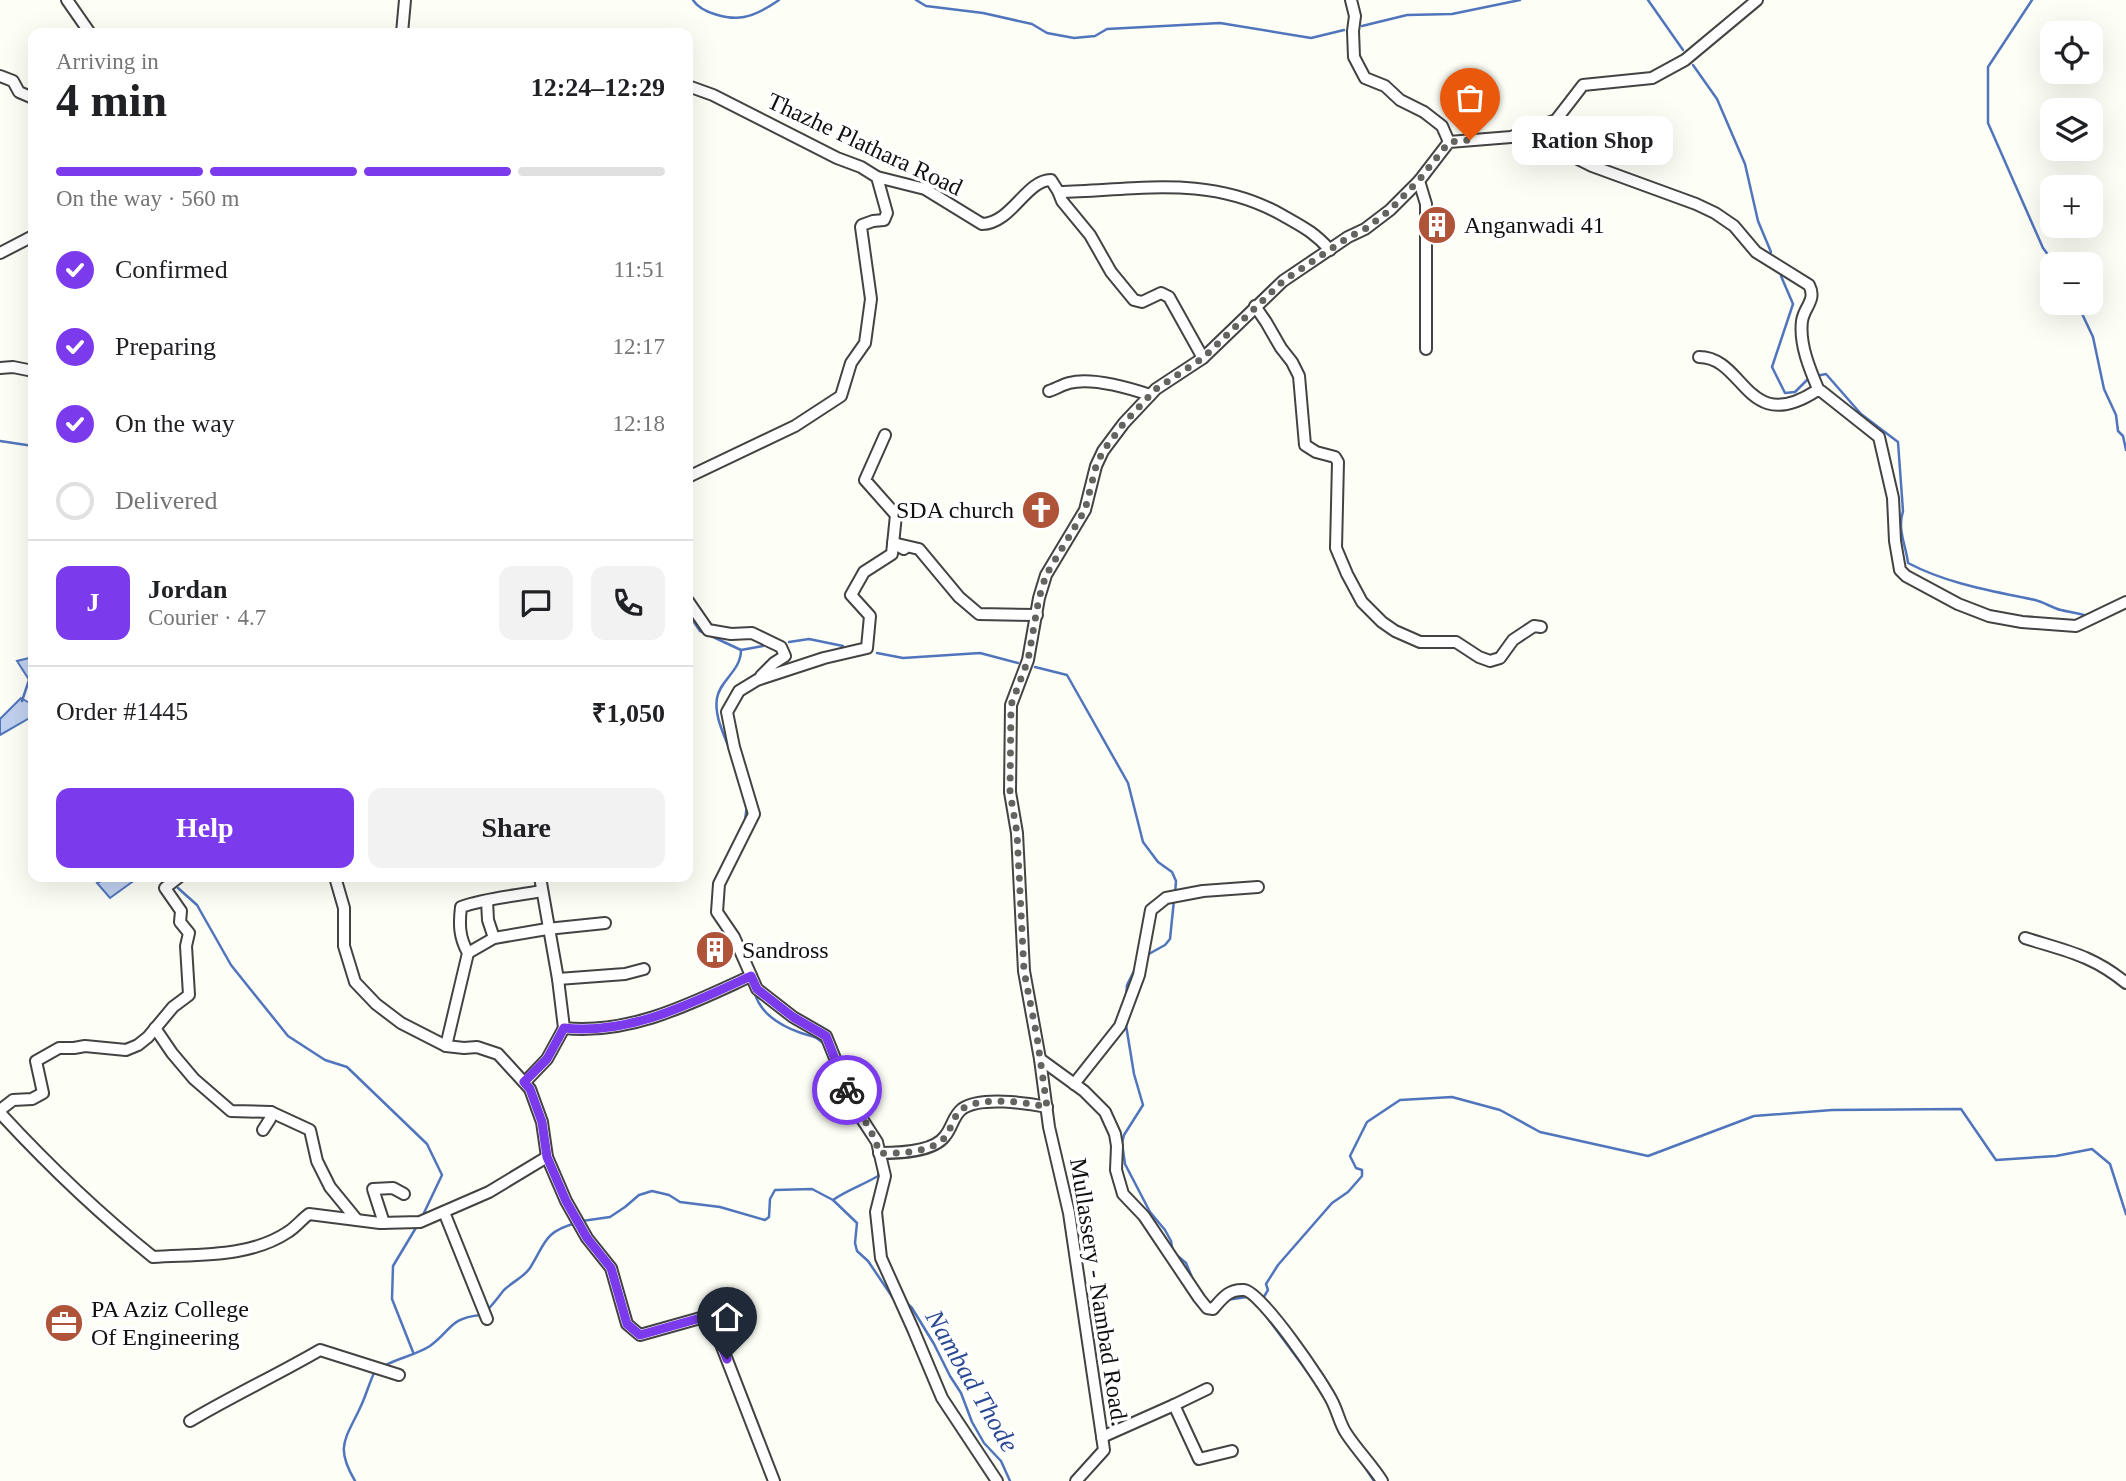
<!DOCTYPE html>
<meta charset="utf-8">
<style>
:root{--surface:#fff;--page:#f2f2f2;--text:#202124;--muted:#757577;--line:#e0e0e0;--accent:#7c3aed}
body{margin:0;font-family:Georgia,serif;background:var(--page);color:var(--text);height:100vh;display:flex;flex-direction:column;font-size:26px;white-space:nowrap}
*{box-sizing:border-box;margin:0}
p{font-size:23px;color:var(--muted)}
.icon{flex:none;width:38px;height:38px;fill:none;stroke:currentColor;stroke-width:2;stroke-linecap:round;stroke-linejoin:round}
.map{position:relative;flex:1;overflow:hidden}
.details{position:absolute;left:28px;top:28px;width:665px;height:854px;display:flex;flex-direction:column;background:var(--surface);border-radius:14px;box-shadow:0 7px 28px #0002}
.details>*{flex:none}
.buttons{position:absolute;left:2040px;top:21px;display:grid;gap:14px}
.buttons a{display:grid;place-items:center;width:63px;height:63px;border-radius:14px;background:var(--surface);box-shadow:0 7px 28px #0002;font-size:35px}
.pin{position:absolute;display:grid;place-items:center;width:60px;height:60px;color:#fff;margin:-72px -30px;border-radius:50% 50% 50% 0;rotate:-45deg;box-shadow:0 0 7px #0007}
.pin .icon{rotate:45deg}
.courier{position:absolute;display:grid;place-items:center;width:70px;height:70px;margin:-35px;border:5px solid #7c3aed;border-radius:50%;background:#fff;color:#222;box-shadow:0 2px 9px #0007}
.bubble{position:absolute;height:49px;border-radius:14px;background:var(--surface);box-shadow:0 7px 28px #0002;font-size:23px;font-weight:700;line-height:49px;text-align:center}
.headline em{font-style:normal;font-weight:700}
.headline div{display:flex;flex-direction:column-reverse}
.headline{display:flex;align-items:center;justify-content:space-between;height:119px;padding:0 28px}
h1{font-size:46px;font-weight:700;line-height:52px}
.bar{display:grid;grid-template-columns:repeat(4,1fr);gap:10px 7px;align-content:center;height:84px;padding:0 28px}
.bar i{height:9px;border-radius:5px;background:var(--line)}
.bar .active{background:var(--accent)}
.bar p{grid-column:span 4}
.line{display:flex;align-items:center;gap:18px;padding:0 28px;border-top:2px solid var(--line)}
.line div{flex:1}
.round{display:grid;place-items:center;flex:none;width:74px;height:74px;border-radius:14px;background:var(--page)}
ol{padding:0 28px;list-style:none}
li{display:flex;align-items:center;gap:21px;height:77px}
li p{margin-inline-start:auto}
li .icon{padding:7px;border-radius:50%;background:var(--accent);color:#fff;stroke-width:4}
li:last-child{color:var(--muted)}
li i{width:38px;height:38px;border:4px solid var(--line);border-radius:50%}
.primary-button{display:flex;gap:14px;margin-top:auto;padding:14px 28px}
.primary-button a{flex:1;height:80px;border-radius:14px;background:var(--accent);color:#fff;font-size:28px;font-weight:700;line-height:80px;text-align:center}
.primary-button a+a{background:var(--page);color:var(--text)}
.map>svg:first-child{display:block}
.water{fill:#c0d1ef;stroke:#5075bd;stroke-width:2}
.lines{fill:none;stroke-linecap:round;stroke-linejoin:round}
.stream{stroke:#5075bd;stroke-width:2.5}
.street-casing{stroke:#434343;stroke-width:14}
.street{stroke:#fff;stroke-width:10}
.done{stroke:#636360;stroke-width:7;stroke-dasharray:0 12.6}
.route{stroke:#7c3aed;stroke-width:9}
.labels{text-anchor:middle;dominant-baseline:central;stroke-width:7;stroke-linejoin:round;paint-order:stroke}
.street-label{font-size:24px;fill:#101010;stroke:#fff}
.poi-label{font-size:24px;fill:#101010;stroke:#fff;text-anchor:start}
.water-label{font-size:26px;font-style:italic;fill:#294993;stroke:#fff}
</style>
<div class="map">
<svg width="2126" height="1481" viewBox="0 0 2126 1481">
<rect width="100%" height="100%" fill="#fdfef5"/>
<g class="water">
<path d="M 33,657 L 33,686 L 17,661 Z"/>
<path d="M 21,698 L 33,705 L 33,716 L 0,735 L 0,719 Z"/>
<path d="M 108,877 L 139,877 L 110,898 L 97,883 Z"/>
</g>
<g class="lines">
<g class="stream">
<path d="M 693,0 C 701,13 729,20 744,17 C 755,15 769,7 779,0"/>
<path d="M 916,0 L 926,6 L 983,13 L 1032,24 L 1047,33 L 1074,38 L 1095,36 L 1107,29 L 1220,23 L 1311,38 L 1344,30"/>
<path d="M 1648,0 L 1683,50"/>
<path d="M 2032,0 L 1988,67 L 1988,123 L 2043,248 L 2055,264"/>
<path d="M 1362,26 L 1407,15 L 1452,14 L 1520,0"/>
<path d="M 1693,65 L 1717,99 L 1745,164 L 1758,221 L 1771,252"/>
<path d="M 1781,276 L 1793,304 L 1772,367 L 1785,393 L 1795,392 L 1810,377"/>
<path d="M 2077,303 L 2093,337 L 2104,389 L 2116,415 L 2118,431 L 2123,436 L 2126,450"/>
<path d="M 1816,376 L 1826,374 L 1861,414 L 1898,442 L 1903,511 C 1897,530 1906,545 1908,563 C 1948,584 1992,591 2035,600 C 2044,602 2052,608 2061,610 C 2069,612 2078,613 2087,616"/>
<path d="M 0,441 L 33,446"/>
<path d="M 688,613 L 700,631 L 705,633"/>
<path d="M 2101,618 L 2105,618 L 2117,612"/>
<path d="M 711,636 L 741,650 C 741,671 720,680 717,698 C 714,716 724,734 730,751"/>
<path d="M 789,642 L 809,639 L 843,646"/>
<path d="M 741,650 L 763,646"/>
<path d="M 877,653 L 903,658 L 980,653 L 1018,663"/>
<path d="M 1035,667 L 1067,675 L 1128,783 L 1143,842 L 1158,862 L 1172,872 L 1176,881 L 1175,894"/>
<path d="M 22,701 L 30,677"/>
<path d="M 745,821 L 747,804"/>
<path d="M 178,888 L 197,905 L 231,965 L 288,1036 L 325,1060 L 347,1067 L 427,1144 L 442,1175 L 422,1217"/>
<path d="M 1147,955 L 1165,945 L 1170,939 L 1174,900"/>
<path d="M 755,994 C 761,1014 781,1026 801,1033 C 813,1037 815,1035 825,1045"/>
<path d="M 1126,997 L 1127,985 L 1136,967"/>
<path d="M 1126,1025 L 1134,1074 L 1143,1105 L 1124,1135 L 1122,1143 L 1125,1164 L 1150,1212 L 1165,1230 L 1171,1241 L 1173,1252 L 1186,1263 L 1194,1282"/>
<path d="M 844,1094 L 852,1115 L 871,1142"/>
<path d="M 879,1171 L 878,1176 C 863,1185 847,1190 833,1200 L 857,1223 L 855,1243 L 857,1251 L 868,1261 L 895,1301"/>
<path d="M 582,1221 L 610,1217 L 625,1207 L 639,1195 L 652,1191 L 669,1195 L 680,1202 L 720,1207 L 765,1220 L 769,1217 L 770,1199 L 775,1190 L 812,1189 L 833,1200"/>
<path d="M 1226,1300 L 1247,1297"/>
<path d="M 1262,1300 L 1268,1290 L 1266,1284 L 1278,1265 L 1332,1203 L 1348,1192 L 1362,1176 L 1362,1170 L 1356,1168 L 1350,1156 L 1367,1122 L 1400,1100 L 1452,1097 L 1500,1110 L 1540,1132 L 1648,1156 L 1754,1116 L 1832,1110 L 1961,1109 L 1996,1160 L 2056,1156 L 2092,1149 L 2110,1164 L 2126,1214"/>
<path d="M 905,1301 L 912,1308 L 934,1344 L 950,1376 L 961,1393 L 972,1422 L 984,1443 L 1001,1461 L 1010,1481"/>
<path d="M 486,1311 C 493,1305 498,1297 504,1290 C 512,1282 524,1277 530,1268 C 546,1242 544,1232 576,1223"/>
<path d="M 1263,1312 L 1309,1374"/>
<path d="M 413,1352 L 392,1299 L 393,1266 L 417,1226"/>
<path d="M 384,1366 C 398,1358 416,1355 430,1346 C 452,1330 449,1318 481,1315"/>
<path d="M 1358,1457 L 1374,1481"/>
<path d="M 355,1481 C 335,1447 345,1440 360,1408 C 366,1396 369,1383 375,1371"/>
</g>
<g class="street-casing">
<g id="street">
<path d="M 67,0 L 90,33"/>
<path d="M 1351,0 L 1355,16 L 1353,31 L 1354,57 L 1365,78 L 1385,86 L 1400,100 L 1424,112 L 1442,126 L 1449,142"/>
<path d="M 402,33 L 405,0"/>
<path d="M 0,76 L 13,81 L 19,92 L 33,98"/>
<path d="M 688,86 L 713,95 L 837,158 L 861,167 L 877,177 L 925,189 L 982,224 C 1012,223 1026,180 1051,180 L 1058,191 L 1062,201 L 1090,235 L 1111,272 L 1134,300 L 1142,302 L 1161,293 L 1169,297 L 1203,358"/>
<path d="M 1518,134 L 1538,146 L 1566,153 L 1592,166 L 1696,204 L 1715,213 L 1734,226 L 1756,252 L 1809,285 C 1817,300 1804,307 1802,321 C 1799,344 1810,370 1819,391"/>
<path d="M 1419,181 L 1426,204 L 1426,349"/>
<path d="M 1059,192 C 1138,190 1209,174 1282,215 C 1303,227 1314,232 1330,250"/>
<path d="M 0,253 L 33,236"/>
<path d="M 1255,306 L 1266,322 L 1281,348 L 1292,362 L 1299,376 L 1305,445 L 1316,452 L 1335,457 L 1338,462 L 1336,548 L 1347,574 L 1362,602 L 1382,622 L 1395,631 L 1420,642 L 1456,642 L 1479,657 L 1490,661 L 1500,658 L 1513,640 L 1534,626 L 1541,627"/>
<path d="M 1699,357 C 1745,357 1746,436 1816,391 L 1821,391 L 1879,437 L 1893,498 L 1895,541 L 1900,570 L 1906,576 L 1958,604 L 1989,616 L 2022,622 L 2076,626 L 2126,602"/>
<path d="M 0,368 L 13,367 L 33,371"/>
<path d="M 1049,391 C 1055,389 1062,385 1069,383 C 1092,377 1129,388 1150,395"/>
<path d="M 885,435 L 865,480 L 896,515 L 892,554 L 864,572 L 851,595 L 870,616 L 867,648 L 824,658 L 757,680 L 739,691 L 727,712 L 734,747 L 754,814 L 719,884 L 717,912 L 734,937 L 757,989 L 793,1017 L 826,1036 L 855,1108 L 877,1142 L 885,1176 L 876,1212 L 881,1258 L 913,1329 L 942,1398 L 997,1481"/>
<path d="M 688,477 L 795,426 L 841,396 L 851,363 L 865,343 L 871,299 L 861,227 L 862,225 L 873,221 L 884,220 L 887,213 L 877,177"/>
<path d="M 904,549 L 893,543 L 919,549 L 959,597 L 979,614 L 1037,615"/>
<path d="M 688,601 L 708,630 L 731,634 L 752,633 L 781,647 L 785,656 L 774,663 L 761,676"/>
<path d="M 335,877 L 344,908 L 344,946 L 355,982 L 376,1004 L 401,1023 L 446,1046 L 464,1048 L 477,1047 L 498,1054 L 530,1089 L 542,1122 L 547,1157 L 566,1201 L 587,1238 L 611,1268 L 627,1324 L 640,1335 L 704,1317 L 717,1334 L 774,1481"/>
<path d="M 540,877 L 558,979 L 564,1028 C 631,1035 692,1003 751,976"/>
<path d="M 487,901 L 488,920 L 494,938"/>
<path d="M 2025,938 C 2066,951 2092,955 2126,983"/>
<path d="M 468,953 L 494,938 L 547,929 L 605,923"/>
<path d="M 558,979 L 625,974 L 644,969"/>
<path d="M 155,1028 L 172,1053 L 194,1079 L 231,1111 L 271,1112 L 310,1130 L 317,1161 L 330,1187 L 357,1220"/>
<path d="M 446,1046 L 468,953 C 459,937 459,924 461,907 C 486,898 515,896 542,891"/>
<path d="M 1040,1059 L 1049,1127 L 1069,1213 L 1104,1450 L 1076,1481"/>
<path d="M 525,1082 L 547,1059 L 564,1028"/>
<path d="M 1074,1084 L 1120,1026 L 1139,975 L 1151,910 L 1166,898 L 1203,891 L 1258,887"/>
<path d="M 0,1110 L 13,1100 L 32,1099 L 43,1093 L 36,1061 L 59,1048 L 74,1048 L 85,1046 L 126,1050 L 138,1045 L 148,1037 L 173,1007 L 189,995 L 186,946 L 189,933 L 180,922 L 181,911 L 165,888 L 179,877"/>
<path d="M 0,1113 C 48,1165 98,1213 153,1257 C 198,1254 249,1258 288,1232 C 296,1227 302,1219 309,1214 L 380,1223 L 420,1222 L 489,1192 L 547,1157"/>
<path d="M 263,1130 L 270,1119 L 271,1112"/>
<path d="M 879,1153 C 898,1153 934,1152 945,1136 C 952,1128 953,1116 962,1109 C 980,1096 1027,1103 1047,1107"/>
<path d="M 444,1212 L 487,1319"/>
<path d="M 384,1223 L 373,1189 L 393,1188 L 404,1194"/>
<path d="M 1174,1405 L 1207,1389"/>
<path d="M 190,1421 C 232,1396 277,1375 320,1350 L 399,1375"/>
<path d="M 1102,1437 L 1174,1405 L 1199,1459 L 1232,1451"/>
<path d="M 1382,1481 C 1371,1464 1357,1450 1346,1433 C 1340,1424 1338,1413 1333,1403 C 1325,1385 1261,1291 1244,1290 C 1228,1289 1222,1299 1213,1309 L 1207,1308 L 1199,1298 L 1144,1216 L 1123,1194 L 1116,1170 L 1117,1146 L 1115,1134 L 1105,1112 L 1084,1091 L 1040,1059 L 1024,971 L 1017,833 L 1010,792 L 1011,705 L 1028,660 L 1039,598 L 1046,575 L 1085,510 L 1096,466 L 1103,451 L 1124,423 L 1156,389 L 1203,358 L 1283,281 L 1348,237 L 1365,229 L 1390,210 L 1419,181 L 1449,142 L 1511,137 L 1556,120 L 1583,85 L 1652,78 L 1685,60 L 1757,0"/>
</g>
</g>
<use href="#street" class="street"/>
</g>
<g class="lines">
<path class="done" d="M 847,1090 C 857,1111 874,1130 879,1153 C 898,1154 934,1152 945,1137 C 952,1128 953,1116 962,1109 C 980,1096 1027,1102 1047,1107 L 1037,1037 L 1024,971 L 1017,833 L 1010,792 L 1011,705 L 1028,660 L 1039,598 L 1046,575 L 1085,510 L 1096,466 L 1103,451 L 1124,423 L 1156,389 L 1203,358 L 1283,281 L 1349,237 L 1365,229 L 1390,210 L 1419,180 L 1449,142 L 1470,140"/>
<path class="route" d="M 727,1359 L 717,1334 L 704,1317 L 640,1335 L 627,1324 L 611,1268 L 587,1238 L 566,1201 L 547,1157 L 542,1122 L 530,1089 L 524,1082 L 547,1059 L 564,1028 C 631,1035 692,1003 751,976 L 757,989 L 793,1017 L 826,1036 L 847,1090"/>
</g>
<defs>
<g id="building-disc" transform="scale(2.0125)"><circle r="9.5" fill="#af5339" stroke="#fff"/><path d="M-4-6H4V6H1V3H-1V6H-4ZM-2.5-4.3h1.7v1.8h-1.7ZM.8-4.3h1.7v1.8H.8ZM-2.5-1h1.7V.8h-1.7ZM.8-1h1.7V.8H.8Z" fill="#fff"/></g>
<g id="church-disc" transform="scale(2.0125)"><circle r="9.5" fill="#af5339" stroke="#fff"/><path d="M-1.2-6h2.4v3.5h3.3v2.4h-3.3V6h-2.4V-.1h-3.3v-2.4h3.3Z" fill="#fff"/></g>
<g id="office-disc" transform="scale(2.0125)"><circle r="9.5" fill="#af5339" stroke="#fff"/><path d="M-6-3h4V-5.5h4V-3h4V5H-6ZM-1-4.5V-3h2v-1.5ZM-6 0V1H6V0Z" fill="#fff"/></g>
</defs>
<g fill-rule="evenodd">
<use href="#building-disc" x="1437" y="225"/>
<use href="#church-disc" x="1041" y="510"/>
<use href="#building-disc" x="715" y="950"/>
<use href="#office-disc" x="64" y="1323"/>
</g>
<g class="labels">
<g class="street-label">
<text transform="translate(865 144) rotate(25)">Thazhe Plathara Road</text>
<text transform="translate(1099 1292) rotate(81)">Mullassery - Nambad Road.</text>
</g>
<g class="poi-label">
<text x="1464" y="225">Anganwadi 41</text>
<text x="1014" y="510" text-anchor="end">SDA church</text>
<text x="742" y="950">Sandross</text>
<text x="91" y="1309">PA Aziz College<tspan x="91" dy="28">Of Engineering</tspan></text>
</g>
<g class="water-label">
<text transform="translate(972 1381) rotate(60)">Nambad Thode</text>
</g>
</g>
</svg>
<div class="buttons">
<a><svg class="icon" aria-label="locate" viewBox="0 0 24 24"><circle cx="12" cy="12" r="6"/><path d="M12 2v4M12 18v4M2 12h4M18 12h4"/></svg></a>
<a><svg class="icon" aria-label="layers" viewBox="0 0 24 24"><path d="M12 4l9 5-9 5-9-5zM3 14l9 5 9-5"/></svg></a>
<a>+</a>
<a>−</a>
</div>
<div class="pin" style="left:1470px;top:140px;background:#ea580c"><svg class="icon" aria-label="bag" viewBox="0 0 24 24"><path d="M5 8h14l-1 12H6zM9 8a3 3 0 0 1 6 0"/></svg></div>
<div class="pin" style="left:727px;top:1359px;background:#1f2937"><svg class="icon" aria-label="home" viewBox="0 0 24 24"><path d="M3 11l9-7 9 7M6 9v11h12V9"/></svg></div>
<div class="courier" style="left:847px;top:1090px"><svg class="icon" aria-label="bike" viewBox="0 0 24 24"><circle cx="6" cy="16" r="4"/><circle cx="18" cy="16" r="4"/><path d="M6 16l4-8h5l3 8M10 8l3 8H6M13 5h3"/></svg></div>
<div class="bubble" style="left:1512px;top:116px;width:161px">Ration Shop</div>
<section class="details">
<div class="headline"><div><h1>4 min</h1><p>Arriving in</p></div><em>12:24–12:29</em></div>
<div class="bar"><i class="active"></i><i class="active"></i><i class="active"></i><i></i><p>On the way · 560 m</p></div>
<ol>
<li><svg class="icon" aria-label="check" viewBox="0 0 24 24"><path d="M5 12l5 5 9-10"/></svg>Confirmed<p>11:51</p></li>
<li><svg class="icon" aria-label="check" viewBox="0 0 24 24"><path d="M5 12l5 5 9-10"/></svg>Preparing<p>12:17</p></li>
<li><svg class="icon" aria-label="check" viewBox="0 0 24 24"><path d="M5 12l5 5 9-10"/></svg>On the way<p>12:18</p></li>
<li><i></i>Delivered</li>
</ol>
<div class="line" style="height:126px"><b class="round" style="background:var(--accent);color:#fff">J</b><div><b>Jordan</b><p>Courier · 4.7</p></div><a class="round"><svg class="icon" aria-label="chat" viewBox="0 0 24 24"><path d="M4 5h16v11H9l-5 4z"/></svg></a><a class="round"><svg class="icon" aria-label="phone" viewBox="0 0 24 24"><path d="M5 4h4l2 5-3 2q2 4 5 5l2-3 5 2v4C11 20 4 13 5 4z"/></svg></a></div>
<div class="line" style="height:91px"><div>Order #1445</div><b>₹1,050</b></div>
<div class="primary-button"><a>Help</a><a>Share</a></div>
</section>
</div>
